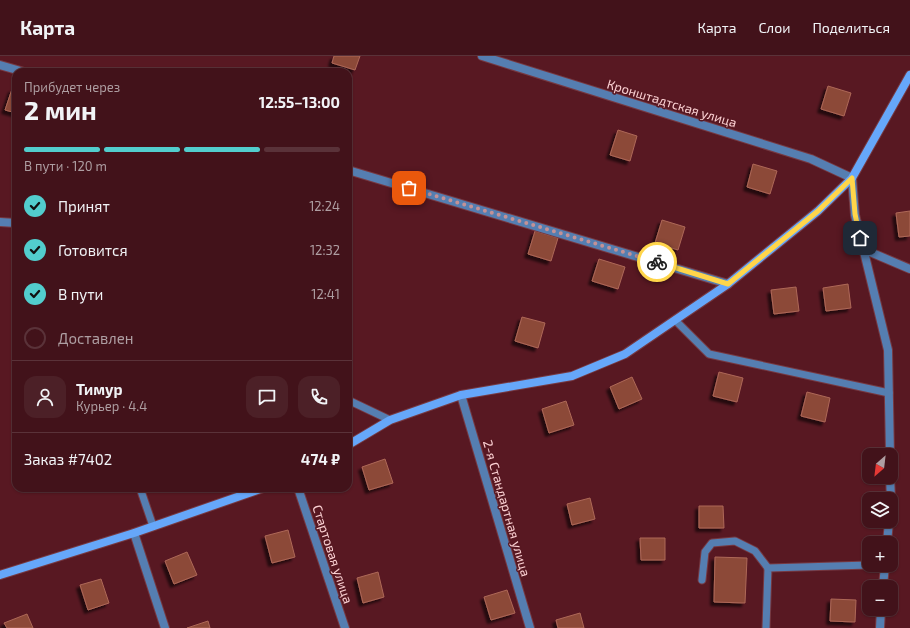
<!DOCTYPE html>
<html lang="ru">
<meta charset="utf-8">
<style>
:root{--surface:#42121a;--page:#4c2027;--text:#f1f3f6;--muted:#ae9ea2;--line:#5a3239;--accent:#52cdcd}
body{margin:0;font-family:"Exo 2",sans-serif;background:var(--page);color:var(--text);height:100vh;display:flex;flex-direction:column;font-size:15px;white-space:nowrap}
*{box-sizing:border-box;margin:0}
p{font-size:13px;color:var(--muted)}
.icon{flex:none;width:22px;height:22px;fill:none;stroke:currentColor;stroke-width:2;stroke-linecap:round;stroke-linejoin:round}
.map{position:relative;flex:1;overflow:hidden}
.details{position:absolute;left:12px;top:12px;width:340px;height:424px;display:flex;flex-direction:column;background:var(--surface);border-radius:12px;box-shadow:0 1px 3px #0004,0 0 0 1px var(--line)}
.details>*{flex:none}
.needle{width:26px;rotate:208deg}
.tools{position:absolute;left:862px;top:392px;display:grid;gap:8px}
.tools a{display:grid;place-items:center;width:36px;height:36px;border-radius:8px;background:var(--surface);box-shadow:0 1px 3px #0004,0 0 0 1px var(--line);font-size:20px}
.pin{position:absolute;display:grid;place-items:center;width:34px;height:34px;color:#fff;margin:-17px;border-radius:8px;box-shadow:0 2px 6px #0006}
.courier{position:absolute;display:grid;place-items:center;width:40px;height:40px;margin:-20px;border:3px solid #ffd54a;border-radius:50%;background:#fff;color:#222;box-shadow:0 1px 5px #0007}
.overview em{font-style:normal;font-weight:700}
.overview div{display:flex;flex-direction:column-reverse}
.overview{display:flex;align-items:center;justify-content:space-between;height:68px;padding:0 12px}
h1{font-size:26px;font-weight:700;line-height:30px}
.bar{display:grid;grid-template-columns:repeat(4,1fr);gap:6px 4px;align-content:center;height:48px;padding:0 12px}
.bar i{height:5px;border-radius:3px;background:var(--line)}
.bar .selected{background:var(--accent)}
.bar p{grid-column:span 4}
.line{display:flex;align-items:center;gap:10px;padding:0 12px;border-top:1px solid var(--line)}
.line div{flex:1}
.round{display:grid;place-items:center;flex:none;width:42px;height:42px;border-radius:12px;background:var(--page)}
ol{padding:0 12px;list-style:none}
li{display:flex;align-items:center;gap:12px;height:44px}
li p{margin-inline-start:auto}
li .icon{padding:4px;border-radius:50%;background:var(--accent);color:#111;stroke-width:4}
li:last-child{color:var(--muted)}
li i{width:22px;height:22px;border:2px solid var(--line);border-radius:50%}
header{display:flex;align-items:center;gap:24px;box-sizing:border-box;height:56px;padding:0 20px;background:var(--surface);border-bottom:1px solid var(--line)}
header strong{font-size:19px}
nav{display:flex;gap:22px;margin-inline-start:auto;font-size:14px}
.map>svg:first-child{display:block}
.building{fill:#8c4939;stroke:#ae6857;filter:url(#shadow)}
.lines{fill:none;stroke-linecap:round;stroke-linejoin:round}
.lane-casing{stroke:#763942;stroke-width:9}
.street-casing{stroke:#763942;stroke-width:10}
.secondary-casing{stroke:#763942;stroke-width:10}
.lane{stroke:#557eb1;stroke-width:7}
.street{stroke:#557eb1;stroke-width:8}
.secondary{stroke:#66a7fa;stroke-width:8}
.done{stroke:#c39196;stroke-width:4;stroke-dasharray:0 7.2}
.route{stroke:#ffd54a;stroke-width:5}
.labels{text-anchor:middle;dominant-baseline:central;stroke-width:3;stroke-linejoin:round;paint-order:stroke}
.street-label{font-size:13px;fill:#fcd2d4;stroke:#581822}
</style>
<header>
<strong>Карта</strong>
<nav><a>Карта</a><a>Слои</a><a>Поделиться</a></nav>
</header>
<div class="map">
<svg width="910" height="572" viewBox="0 0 910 572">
<defs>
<filter id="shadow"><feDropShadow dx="-3.5" dy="3.5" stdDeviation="1" flood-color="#0009"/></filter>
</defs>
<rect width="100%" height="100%" fill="#581822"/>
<g class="building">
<path d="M 334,0 L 360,0 L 355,14 L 332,7 Z"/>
<path d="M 828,30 L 851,37 L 844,60 L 821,53 Z"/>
<path d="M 12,33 L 16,34 L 16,57 L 5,54 Z"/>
<path d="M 618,74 L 637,80 L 630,105 L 610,99 Z"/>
<path d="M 753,108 L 777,115 L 770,138 L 747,131 Z"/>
<path d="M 910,155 L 910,180 L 899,181 L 896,157 Z"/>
<path d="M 662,164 L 685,171 L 678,194 L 655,187 Z"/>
<path d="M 535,175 L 558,182 L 551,205 L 528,198 Z"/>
<path d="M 599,203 L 625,211 L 618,233 L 592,225 Z"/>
<path d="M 848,228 L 851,252 L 826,255 L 823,232 Z"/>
<path d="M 796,231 L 799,255 L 774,258 L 771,234 Z"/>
<path d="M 522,261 L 545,267 L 538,292 L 515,285 Z"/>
<path d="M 719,316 L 743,322 L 737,346 L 713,340 Z"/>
<path d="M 632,321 L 642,343 L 619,353 L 610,331 Z"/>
<path d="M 807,336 L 830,342 L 825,366 L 801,360 Z"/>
<path d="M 566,345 L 574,369 L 549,377 L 542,353 Z"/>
<path d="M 385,403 L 393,427 L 369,434 L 362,411 Z"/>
<path d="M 590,442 L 595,463 L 572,469 L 567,448 Z"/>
<path d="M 699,450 L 723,450 L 724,472 L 699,472 Z"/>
<path d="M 288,474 L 295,501 L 272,507 L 265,480 Z"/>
<path d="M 640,482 L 665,482 L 665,504 L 641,504 Z"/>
<path d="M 187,496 L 197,519 L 174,528 L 165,505 Z"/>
<path d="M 715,501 L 747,502 L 745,547 L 714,546 Z"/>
<path d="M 378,516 L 384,541 L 363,547 L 357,522 Z"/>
<path d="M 101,523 L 109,547 L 88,554 L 80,529 Z"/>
<path d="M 507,534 L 515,557 L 491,564 L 484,541 Z"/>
<path d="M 831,543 L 856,544 L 855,566 L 830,565 Z"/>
<path d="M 580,557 L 584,572 L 558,572 L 556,564 Z"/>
<path d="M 27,558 L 33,572 L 7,572 L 4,567 Z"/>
<path d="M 208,565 L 210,572 L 187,572 Z"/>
</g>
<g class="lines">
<g class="lane-casing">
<g id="lane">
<path d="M 675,264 L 709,298 L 889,337"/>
<path d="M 348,344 L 390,364"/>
<path d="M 140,432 L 153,470"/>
<path d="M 702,524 L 705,496 L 712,487 L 735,485 L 755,495 L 768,512"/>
<path d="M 766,572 L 768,512 L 869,509"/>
</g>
</g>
<g class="street-casing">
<g id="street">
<path d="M 482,0 L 811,103 L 852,122 L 855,159 L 888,294 L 890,399"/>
<path d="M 0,9 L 24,16"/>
<path d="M 348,114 L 728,228"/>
<path d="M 0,166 L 16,167"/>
<path d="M 863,193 L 910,213"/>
<path d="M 461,339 L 530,572"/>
<path d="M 890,421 L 891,443"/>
<path d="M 298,432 L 345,572"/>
<path d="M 134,477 L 165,572"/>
<path d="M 887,487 L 889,465"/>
<path d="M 883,531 L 885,509"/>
<path d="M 880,572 L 881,553"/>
</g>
</g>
<g class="secondary-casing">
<g id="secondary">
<path d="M 348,389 L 390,364 L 461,339 L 572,320 L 625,298 L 728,228 L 818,155 L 852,122 L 910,19"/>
<path d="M 0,519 L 134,477 L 263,432"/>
</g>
</g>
<use href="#lane" class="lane"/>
<use href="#street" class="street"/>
<use href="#secondary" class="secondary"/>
</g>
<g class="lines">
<path class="done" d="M 409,132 L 657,206"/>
<path class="route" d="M 657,206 L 728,228 L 818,155 L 852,122 L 855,158 L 860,182"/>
</g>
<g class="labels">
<g class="street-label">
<text transform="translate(672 47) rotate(17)">Кронштадтская улица</text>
<text transform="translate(507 452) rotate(74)">2-я Стандартная улица</text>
<text transform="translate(333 498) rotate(72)">Стартовая улица</text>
</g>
</g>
</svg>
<div class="tools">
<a><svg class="needle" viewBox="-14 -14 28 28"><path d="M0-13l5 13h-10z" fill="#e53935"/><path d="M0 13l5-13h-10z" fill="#ae9ea2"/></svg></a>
<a><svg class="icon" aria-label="layers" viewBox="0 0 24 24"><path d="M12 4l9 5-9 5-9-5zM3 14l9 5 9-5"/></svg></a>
<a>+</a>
<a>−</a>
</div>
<div class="pin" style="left:409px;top:132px;background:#ea580c"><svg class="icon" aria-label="bag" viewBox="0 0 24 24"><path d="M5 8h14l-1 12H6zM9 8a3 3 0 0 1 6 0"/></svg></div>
<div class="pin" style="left:860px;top:182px;background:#1f2937"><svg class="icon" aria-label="home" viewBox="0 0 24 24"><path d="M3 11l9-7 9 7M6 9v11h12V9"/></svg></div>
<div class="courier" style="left:657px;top:206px"><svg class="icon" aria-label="bike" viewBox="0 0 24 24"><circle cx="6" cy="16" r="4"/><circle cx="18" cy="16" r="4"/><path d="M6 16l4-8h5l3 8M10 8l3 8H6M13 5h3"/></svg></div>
<section class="details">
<div class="overview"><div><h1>2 мин</h1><p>Прибудет через</p></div><em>12:55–13:00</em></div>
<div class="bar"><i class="selected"></i><i class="selected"></i><i class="selected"></i><i></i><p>В пути · 120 m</p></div>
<ol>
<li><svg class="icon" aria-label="check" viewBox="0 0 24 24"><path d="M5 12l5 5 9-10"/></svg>Принят<p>12:24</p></li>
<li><svg class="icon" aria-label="check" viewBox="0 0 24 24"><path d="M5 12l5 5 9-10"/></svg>Готовится<p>12:32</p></li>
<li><svg class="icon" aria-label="check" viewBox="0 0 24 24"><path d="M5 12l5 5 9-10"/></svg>В пути<p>12:41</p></li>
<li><i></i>Доставлен</li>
</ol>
<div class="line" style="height:72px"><a class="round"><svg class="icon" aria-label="person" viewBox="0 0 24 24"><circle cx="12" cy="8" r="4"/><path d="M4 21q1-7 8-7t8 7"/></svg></a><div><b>Тимур</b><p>Курьер · 4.4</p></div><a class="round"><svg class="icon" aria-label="chat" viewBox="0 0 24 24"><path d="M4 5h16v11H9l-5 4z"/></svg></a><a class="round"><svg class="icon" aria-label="phone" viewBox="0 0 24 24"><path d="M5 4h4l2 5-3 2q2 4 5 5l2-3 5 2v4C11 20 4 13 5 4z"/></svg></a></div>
<div class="line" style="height:52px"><div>Заказ #7402</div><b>474 ₽</b></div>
</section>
</div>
